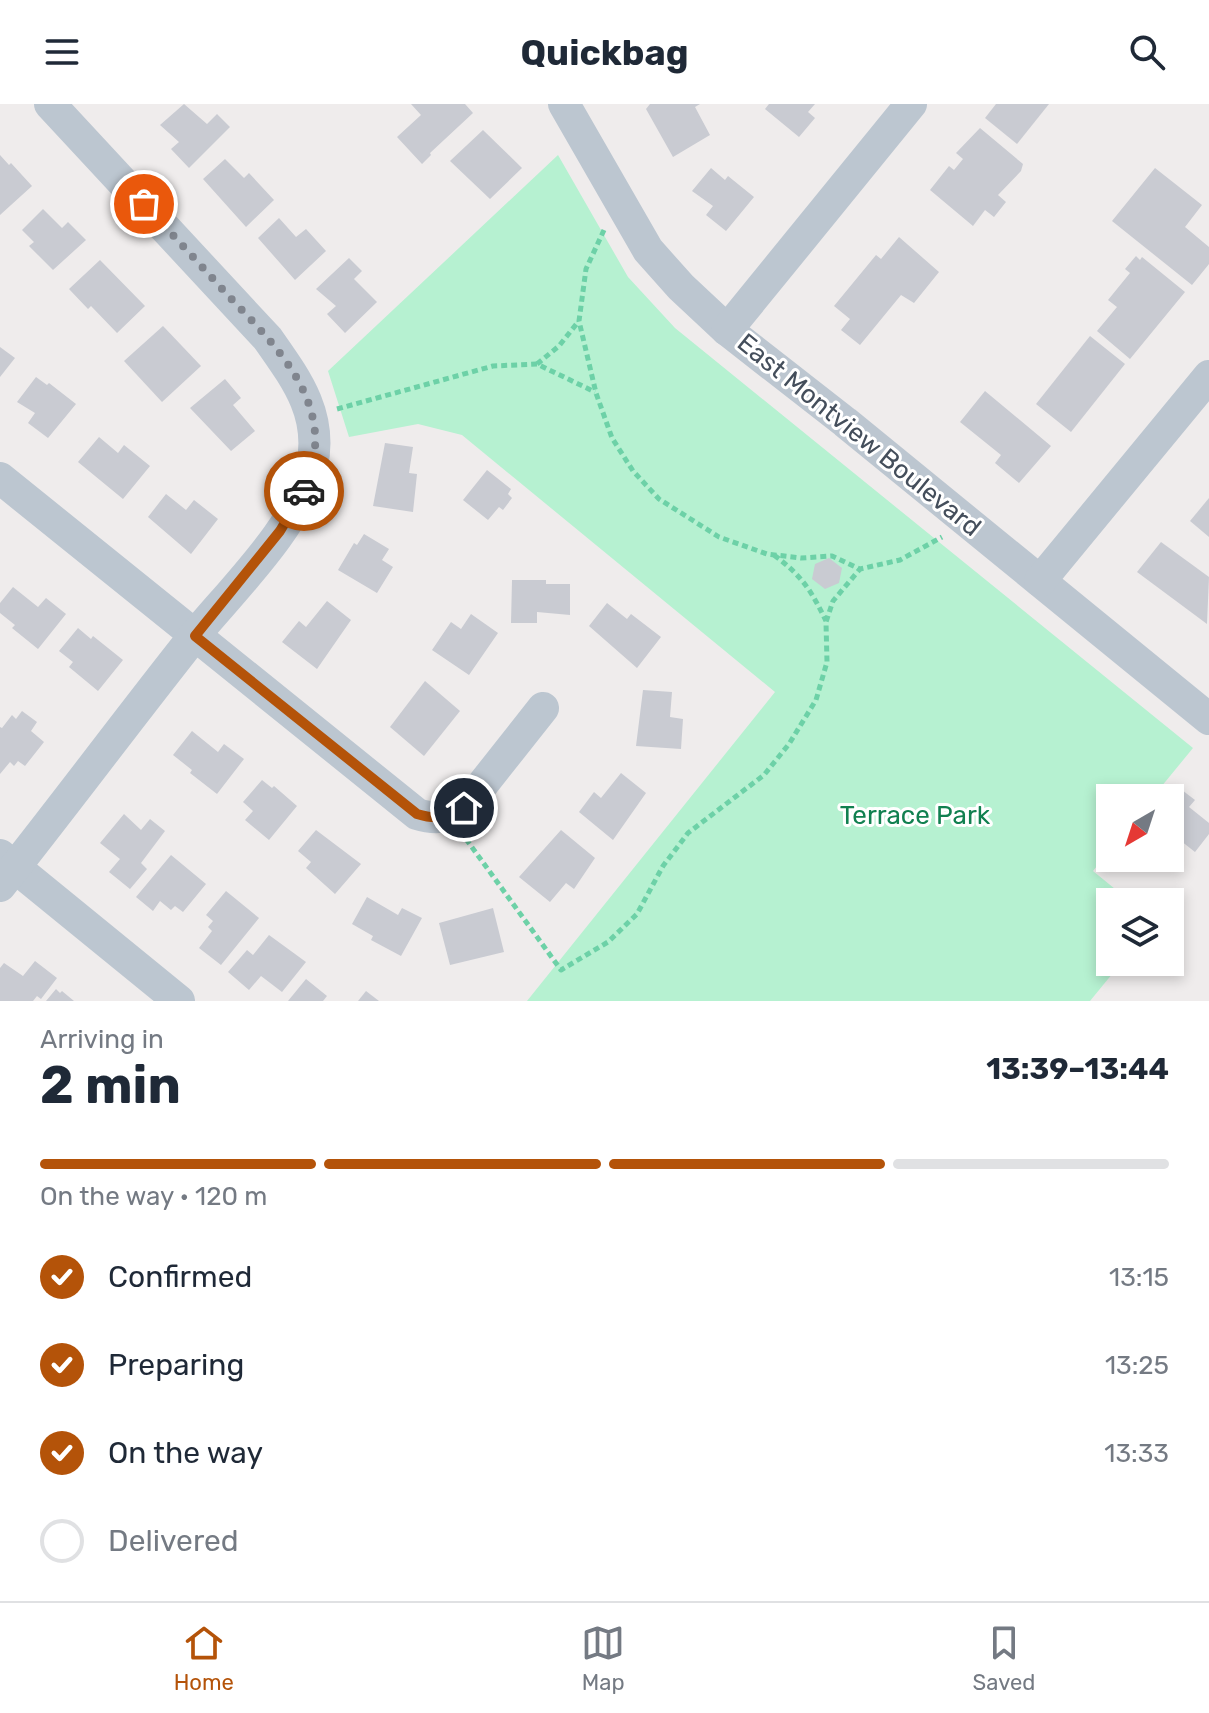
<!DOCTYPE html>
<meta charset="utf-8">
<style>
:root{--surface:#fff;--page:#f2f2f3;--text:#1f2937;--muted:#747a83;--line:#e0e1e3;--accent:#b45309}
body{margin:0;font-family:Rubik,sans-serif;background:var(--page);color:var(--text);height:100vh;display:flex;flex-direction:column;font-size:30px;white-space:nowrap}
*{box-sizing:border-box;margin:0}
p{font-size:26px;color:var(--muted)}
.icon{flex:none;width:44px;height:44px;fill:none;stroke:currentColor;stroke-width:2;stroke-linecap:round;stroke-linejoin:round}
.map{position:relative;height:897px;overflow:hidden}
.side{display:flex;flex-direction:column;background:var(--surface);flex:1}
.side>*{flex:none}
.needle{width:52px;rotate:219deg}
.tools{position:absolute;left:1096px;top:680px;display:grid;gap:16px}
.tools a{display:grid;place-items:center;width:88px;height:88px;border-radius:0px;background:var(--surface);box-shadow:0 4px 12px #0003;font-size:40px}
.pin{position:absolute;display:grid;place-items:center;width:68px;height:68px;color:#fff;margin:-34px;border:4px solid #fff;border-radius:50%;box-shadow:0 2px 8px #0007}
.courier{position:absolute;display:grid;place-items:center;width:80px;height:80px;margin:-40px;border:6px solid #b45309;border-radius:50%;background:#fff;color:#222;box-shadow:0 2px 10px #0007}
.overview em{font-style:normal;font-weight:700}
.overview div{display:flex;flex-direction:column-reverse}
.overview{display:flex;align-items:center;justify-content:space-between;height:136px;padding:0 40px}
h1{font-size:52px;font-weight:700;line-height:60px}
.bar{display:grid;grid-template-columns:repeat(4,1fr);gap:12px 8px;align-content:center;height:96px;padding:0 40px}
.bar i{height:10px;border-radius:6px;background:var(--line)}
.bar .current{background:var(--accent)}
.bar p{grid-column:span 4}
ol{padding:0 40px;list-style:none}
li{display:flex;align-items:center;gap:24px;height:88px}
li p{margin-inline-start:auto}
li .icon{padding:8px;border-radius:50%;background:var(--accent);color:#fff;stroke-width:4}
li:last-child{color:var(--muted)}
li i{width:44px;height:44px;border:4px solid var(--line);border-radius:50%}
header{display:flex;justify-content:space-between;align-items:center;height:104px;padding:0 40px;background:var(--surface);font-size:36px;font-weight:700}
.tabs{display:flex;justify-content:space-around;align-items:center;height:112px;border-top:2px solid var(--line);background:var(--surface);font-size:22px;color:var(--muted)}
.tabs a{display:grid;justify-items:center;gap:4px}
.tabs .current{color:var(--accent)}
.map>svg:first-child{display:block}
.green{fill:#b6f1d1}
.building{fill:#c9cbd2}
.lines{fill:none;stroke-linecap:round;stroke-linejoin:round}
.path{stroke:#6dd1a7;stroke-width:5;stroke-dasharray:6 4;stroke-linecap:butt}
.minor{stroke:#bcc6d0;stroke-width:32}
.done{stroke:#80858e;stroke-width:8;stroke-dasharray:0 14.4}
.route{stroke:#b45309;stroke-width:10}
.labels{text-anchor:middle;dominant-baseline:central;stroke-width:6;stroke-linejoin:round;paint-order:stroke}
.street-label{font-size:26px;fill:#444e5b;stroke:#fff}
.park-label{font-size:26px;fill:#118050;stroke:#fff}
</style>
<header><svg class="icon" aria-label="menu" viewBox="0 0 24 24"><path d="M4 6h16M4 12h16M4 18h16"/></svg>Quickbag<svg class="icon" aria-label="search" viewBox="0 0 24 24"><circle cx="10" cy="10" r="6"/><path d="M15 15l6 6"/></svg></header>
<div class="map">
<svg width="1209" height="897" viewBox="0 0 1209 897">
<rect width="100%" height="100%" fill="#efecec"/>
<path class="green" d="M 558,51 L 628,173 L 675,224 L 1193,644 L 1152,694 L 1110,694 L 1110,746 L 1093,767 L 1131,798 L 1110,798 L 1110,858 L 1122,858 L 1090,897 L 527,897 L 775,588 L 462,331 L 418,320 L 349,333 L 328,267 Z"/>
<g class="building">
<path d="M 184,0 L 207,20 L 217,10 L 230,23 L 189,64 L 171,45 L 179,38 L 160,21 Z"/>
<path d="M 411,0 L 465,0 L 473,9 L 430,49 L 431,51 L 422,60 L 397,33 L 421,11 Z"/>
<path d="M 650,0 L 700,0 L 695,3 L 710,31 L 673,53 L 646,5 Z"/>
<path d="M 769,0 L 815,0 L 808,8 L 815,14 L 799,33 L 765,5 Z"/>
<path d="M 996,0 L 1049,0 L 1017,40 L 985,14 Z"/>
<path d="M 980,24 L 1023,60 L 1021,67 L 998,91 L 1006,98 L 994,113 L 985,106 L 973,122 L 930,86 L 949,62 L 954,66 L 963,55 L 956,49 Z"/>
<path d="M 483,26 L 522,64 L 490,95 L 450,57 Z"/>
<path d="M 0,51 L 9,61 L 11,59 L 32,82 L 0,111 Z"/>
<path d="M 225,55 L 244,74 L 249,69 L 274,96 L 246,123 L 203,75 Z"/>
<path d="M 711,64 L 725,76 L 728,72 L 754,93 L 726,127 L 706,111 L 713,102 L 692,87 Z"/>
<path d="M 1155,64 L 1202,101 L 1185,123 L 1209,143 L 1209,160 L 1192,181 L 1112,117 Z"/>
<path d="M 43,105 L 62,124 L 68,118 L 86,136 L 53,166 L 29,142 L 34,138 L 22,126 Z"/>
<path d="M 279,114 L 296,133 L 306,125 L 326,147 L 295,176 L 258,134 Z"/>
<path d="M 899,133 L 939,168 L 914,199 L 901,191 L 860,241 L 841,226 L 850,215 L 834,202 L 876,151 L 881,155 Z"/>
<path d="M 1136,152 L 1140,156 L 1142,153 L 1185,188 L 1130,255 L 1097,227 L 1117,203 L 1108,196 L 1130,169 L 1125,165 Z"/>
<path d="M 349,154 L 362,167 L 354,175 L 377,198 L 345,229 L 327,210 L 336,202 L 316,185 Z"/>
<path d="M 100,156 L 145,202 L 117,229 L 91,202 L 88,205 L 69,185 Z"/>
<path d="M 163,222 L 201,262 L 162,298 L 124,257 Z"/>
<path d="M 1090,232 L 1125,260 L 1071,328 L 1036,300 Z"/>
<path d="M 0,243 L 15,254 L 0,273 Z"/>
<path d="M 36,273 L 47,281 L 49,279 L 76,300 L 48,334 L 28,319 L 35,309 L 17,298 Z"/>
<path d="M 225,275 L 241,294 L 233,301 L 255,327 L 231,347 L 190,304 Z"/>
<path d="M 985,287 L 1051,342 L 1019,379 L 995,359 L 1001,351 L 960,318 Z"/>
<path d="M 99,333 L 118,349 L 124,341 L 150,362 L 123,395 L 78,358 Z"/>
<path d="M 385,339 L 413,343 L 409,369 L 417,370 L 413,408 L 373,402 Z"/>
<path d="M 487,366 L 511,385 L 508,390 L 512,394 L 503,406 L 499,403 L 488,416 L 463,396 Z"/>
<path d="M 166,390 L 186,406 L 194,396 L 218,415 L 191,450 L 148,413 Z"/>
<path d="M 1209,394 L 1209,433 L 1190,417 Z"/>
<path d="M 364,430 L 389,445 L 382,456 L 393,463 L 377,489 L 338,466 L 354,439 L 357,441 Z"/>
<path d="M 1161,438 L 1209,473 L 1207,520 L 1137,468 Z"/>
<path d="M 829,454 L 842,464 L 839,479 L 825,485 L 812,475 L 815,460 Z"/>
<path d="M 512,476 L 546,476 L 546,480 L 570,480 L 570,511 L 537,508 L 537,519 L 511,519 Z"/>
<path d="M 13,483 L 38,503 L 46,494 L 66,510 L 38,545 L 12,524 L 15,521 L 0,509 L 0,499 Z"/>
<path d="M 327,497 L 351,516 L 317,565 L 282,538 L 299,517 L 306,523 Z"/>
<path d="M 607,499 L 627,515 L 631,510 L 661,533 L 637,564 L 589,522 Z"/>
<path d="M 471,510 L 498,529 L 469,571 L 432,546 L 451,518 L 461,525 Z"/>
<path d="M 78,524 L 91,535 L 93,532 L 123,556 L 98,587 L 69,563 L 73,558 L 59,547 Z"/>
<path d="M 425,577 L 460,607 L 424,652 L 390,623 Z"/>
<path d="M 643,586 L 672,588 L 670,613 L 683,615 L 681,645 L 636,642 Z"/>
<path d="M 22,607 L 37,618 L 31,627 L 44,638 L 25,662 L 18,657 L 14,662 L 10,658 L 0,670 L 0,623 L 2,624 L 12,611 L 16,615 Z"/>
<path d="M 192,627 L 218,648 L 224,640 L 244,655 L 217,690 L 190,669 L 192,666 L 173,651 Z"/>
<path d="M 621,669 L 646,689 L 613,736 L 579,708 L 594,688 L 601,694 Z"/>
<path d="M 262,676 L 272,684 L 274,682 L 297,702 L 269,736 L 245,716 L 253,707 L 243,698 Z"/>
<path d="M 1174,680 L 1195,696 L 1189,703 L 1209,719 L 1209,730 L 1195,748 L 1176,733 L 1174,736 L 1170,733 L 1170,694 L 1163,694 Z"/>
<path d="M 124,710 L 141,726 L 150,715 L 165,727 L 141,759 L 147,765 L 130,785 L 109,768 L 120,755 L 100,739 Z"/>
<path d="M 316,726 L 361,760 L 335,790 L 306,764 L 311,758 L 298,747 Z"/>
<path d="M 561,726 L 595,754 L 574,785 L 566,779 L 550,798 L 519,773 Z"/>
<path d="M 171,751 L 206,780 L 183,808 L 175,802 L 171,806 L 160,797 L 153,807 L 136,793 Z"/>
<path d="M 226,787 L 259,814 L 221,861 L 199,844 L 212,827 L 208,823 L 213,817 L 206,811 Z"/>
<path d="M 367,793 L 398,811 L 402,804 L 422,814 L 401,852 L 371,836 L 373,832 L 352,820 Z"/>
<path d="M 493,804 L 504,848 L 450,861 L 439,819 Z"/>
<path d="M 269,831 L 306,858 L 282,888 L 261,872 L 249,886 L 228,868 L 247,846 L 253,851 Z"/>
<path d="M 35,857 L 57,874 L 41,895 L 37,892 L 33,897 L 0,897 L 0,864 L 4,859 L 23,872 Z"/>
<path d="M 306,875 L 327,892 L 323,897 L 288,897 Z"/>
<path d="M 56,885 L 60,889 L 62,887 L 74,897 L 46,897 Z"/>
<path d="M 366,887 L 379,897 L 358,897 Z"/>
</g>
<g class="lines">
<g class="path">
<path d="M 604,126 L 586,165 L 579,217 L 596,289 L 612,334 L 633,367 L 659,395 L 719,433 L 767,450 L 801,454 L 832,452 L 860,465 L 900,456 L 942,433"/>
<path d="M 537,260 L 559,242 L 578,218"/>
<path d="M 337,305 L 493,262 L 537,260 L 595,288"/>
<path d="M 774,451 C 802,472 811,486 826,517"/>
<path d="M 466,735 L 561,866 L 608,838 L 637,810 L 663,762 L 688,729 L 764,671 L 789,640 L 816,596 L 827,558 L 826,518 L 833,497 L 860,465"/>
</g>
<g class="minor">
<path d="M 564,0 L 648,146 L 681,183 L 727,226 L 845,318 L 1209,615"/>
<path d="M 727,226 L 911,0"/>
<path d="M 0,374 L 417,710 C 436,716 447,714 464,704 L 543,604"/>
<path d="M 1040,477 L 1209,272"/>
<path d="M 0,751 L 179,897"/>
<path d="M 0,782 C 66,699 129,614 195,531 C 232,486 301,419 312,362 C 323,310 296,275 268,235 L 50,0"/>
</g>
</g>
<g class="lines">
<path class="done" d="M 144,100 C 171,129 197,157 223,186 C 258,224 306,267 314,321 C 318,344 312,365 304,387"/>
<path class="route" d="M 304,387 L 280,427 L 195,532 L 417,710 C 436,716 447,714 464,704"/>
</g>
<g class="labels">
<g class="street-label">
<text transform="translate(859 331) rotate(39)">East Montview Boulevard</text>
</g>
<g class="park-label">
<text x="915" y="711">Terrace Park</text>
</g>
</g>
</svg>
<div class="tools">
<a><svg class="needle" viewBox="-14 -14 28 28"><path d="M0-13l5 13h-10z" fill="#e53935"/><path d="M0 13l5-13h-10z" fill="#747a83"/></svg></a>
<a><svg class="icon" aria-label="layers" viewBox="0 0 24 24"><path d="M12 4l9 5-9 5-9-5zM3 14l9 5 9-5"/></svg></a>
</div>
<div class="pin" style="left:144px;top:100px;background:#ea580c"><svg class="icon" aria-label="bag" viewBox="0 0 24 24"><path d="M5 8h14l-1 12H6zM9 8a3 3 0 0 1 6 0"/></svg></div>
<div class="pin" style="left:464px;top:704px;background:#1f2937"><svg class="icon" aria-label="home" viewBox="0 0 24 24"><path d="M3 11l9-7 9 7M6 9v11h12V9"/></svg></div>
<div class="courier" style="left:304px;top:387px"><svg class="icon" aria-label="car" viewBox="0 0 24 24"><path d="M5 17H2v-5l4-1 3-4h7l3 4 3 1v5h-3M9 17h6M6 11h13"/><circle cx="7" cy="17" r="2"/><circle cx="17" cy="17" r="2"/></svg></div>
</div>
<section class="side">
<div class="overview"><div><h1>2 min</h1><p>Arriving in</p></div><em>13:39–13:44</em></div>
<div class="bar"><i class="current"></i><i class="current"></i><i class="current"></i><i></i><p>On the way · 120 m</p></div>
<ol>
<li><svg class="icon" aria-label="check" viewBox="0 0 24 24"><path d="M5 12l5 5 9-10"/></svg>Confirmed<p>13:15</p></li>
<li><svg class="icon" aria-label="check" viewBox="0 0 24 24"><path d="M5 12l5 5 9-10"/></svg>Preparing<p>13:25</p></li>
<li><svg class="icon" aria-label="check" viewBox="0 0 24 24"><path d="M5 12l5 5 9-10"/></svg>On the way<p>13:33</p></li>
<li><i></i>Delivered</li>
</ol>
</section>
<nav class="tabs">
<a class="current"><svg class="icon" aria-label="home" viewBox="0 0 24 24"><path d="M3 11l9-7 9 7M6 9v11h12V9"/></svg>Home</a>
<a><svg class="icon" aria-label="map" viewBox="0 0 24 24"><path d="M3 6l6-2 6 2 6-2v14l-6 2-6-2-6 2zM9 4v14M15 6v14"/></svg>Map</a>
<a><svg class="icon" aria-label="saved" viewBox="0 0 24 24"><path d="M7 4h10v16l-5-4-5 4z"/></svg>Saved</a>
</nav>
